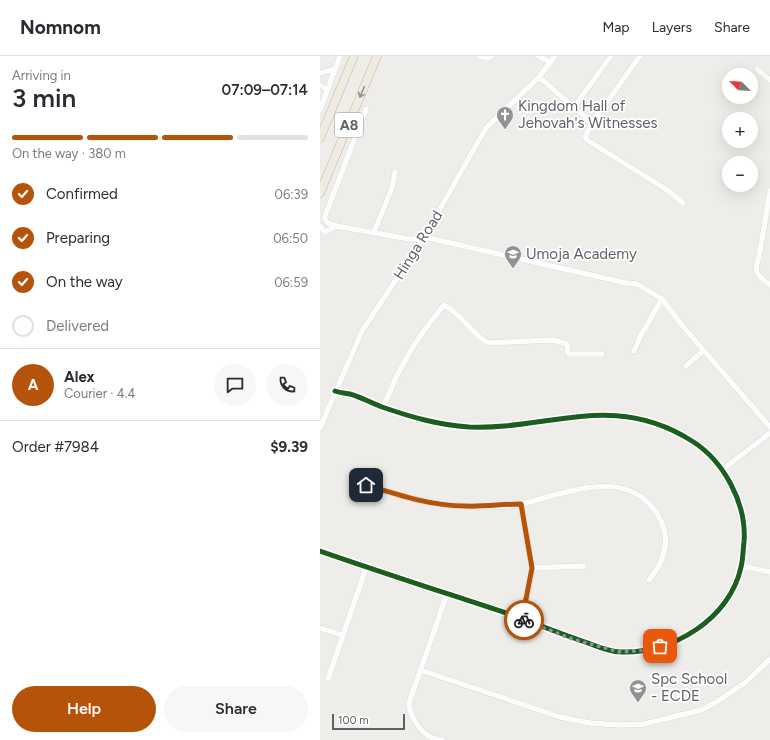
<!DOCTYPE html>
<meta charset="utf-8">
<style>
:root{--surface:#fff;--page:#f7f7f7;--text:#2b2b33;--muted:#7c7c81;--line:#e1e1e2;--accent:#b45309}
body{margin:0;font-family:Figtree,sans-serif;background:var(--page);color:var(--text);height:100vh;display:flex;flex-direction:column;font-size:15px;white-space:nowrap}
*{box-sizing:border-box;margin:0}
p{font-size:13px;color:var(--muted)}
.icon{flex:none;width:22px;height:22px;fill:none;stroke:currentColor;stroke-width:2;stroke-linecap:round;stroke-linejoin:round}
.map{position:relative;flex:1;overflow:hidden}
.panel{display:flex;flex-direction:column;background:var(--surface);width:320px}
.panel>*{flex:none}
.needle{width:26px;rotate:294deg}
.controls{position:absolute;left:402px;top:12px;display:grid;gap:8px}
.controls a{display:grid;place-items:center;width:36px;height:36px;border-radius:50%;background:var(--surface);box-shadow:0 4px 16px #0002;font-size:20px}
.scale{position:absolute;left:12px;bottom:10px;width:73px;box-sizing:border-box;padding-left:4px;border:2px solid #5e6267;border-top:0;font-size:11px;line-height:14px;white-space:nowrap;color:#5e6267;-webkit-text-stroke:3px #fff;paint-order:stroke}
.pin{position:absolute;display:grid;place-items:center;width:34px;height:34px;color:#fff;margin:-17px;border-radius:8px;box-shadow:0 2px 6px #0006}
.courier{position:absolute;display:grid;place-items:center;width:40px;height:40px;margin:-20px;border:3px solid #b45309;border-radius:50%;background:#fff;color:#222;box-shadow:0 1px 5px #0007}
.head em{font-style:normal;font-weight:600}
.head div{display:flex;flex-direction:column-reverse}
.head{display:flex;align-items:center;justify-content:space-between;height:68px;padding:0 12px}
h1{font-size:26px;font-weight:600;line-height:30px}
.bar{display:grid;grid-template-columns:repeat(4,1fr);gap:6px 4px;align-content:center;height:48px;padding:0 12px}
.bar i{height:5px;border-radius:3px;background:var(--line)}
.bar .current{background:var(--accent)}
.bar p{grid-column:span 4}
.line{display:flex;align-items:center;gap:10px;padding:0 12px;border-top:1px solid var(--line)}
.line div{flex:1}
.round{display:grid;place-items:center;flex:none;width:42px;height:42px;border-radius:21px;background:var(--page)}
ol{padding:0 12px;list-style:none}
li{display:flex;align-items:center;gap:12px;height:44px}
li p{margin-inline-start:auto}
li .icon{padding:4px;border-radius:50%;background:var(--accent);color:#fff;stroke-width:4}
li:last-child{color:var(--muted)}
li i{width:22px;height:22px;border:2px solid var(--line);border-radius:50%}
.action{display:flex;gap:8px;margin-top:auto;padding:8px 12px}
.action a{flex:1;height:46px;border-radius:24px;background:var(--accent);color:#fff;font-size:16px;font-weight:600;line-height:46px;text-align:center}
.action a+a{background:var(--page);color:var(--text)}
header{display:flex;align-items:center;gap:24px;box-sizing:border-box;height:56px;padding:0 20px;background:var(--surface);border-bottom:1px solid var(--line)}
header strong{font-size:19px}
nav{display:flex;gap:22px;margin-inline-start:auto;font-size:14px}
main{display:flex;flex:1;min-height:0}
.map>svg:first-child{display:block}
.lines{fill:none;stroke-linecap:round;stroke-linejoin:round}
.minor-casing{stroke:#cacbcb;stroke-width:6}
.highway-casing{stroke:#c5b697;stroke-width:9}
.minor{stroke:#fcfcfc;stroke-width:5.5}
.highway{stroke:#efebe3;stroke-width:8}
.cycleway-casing{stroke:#fff;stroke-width:8}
.cycleway{stroke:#1b5e20;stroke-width:5}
.oneway{stroke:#919292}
.done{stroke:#909394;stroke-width:4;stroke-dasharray:0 7.2}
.route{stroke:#b45309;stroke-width:5}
.labels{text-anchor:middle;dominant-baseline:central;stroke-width:3.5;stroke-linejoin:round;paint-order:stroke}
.shield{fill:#fff;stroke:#8e9195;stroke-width:1}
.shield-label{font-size:14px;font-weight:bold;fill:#5e6267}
.poi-label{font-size:15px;fill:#5e6267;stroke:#fff;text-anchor:start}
.street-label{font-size:15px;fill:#5e6267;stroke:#fff}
</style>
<header>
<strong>Nomnom</strong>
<nav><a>Map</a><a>Layers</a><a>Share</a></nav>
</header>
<main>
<section class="panel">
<div class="head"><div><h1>3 min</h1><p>Arriving in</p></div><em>07:09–07:14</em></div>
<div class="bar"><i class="current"></i><i class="current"></i><i class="current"></i><i></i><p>On the way · 380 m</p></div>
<ol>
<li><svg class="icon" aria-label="check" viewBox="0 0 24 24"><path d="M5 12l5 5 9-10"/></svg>Confirmed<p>06:39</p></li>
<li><svg class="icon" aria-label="check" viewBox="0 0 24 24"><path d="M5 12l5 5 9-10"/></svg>Preparing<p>06:50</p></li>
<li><svg class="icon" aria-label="check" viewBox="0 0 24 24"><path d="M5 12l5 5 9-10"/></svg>On the way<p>06:59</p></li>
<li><i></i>Delivered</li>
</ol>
<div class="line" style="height:72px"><b class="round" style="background:var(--accent);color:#fff">A</b><div><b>Alex</b><p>Courier · 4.4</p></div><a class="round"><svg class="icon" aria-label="chat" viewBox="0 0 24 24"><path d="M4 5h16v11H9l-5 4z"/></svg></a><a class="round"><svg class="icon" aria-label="phone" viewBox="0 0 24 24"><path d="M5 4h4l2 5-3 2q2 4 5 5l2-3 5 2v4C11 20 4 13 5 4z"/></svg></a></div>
<div class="line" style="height:52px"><div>Order #7984</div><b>$9.39</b></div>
<div class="action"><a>Help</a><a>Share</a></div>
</section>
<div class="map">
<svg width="450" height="684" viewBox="0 0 450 684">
<rect width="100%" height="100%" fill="#eeede9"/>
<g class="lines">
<g class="minor-casing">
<g id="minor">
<path d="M 160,0 L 167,2 L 172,0"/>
<path d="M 218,0 L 230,6"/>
<path d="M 437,13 L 450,24"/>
<path d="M 0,17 L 15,13"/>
<path d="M 219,21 L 272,67 L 265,81 L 267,84 L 347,134 L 363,147"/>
<path d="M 0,29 L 6,33"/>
<path d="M 254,51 L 291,0"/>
<path d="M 46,53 L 5,160 C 4,167 10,168 16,170 L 89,183 L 103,183"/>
<path d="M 0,54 L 20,0"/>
<path d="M 272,67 L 320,0"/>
<path d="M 450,135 L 439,201 C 433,216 437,219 450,229"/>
<path d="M 0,170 L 5,176 L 16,170"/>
<path d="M 54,176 L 72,132 L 75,116"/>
<path d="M 104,181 L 306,227 L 317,228 L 342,243 L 360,267 L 450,371"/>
<path d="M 314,295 L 321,279 L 342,243"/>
<path d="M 366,310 L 383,295"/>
<path d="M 63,352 C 79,310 96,283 124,249 C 142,258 151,277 168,287 L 233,284 L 247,288 L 248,298 L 282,298"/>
<path d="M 0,372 L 42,275 L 104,181 L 166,72 L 219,21 L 235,0"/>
<path d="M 402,414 L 450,377"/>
<path d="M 33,425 C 69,437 106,449 145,450 C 161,451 187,451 202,448 C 249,436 313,408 341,465 C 351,487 343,507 329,524"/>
<path d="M 0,495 C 66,518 132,539 198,561 C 221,570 244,579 268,587 C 278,591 290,596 301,596 C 352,598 410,563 421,511 C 423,503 423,494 424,486 C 427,448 404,405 372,385 C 293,335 230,374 149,371 C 118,369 91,361 62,351 C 51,347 41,341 30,338 C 25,337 20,337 15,335"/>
<path d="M 422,510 L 450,516"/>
<path d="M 212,512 L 264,510"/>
<path d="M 200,562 L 206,543 L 212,512 L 201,448"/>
<path d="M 0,572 L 22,579"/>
<path d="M 100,614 L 240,661 L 270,667 L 300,669 L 324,668 L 381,654 L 395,647 L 426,626 L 450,603"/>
<path d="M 8,623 L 46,512"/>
<path d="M 122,684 C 119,683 113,683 110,681 C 99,675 89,658 89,647 L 127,538"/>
</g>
</g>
<g class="highway-casing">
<g id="highway">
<path d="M 0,82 L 34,0"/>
<path d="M 0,137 L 57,0"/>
</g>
</g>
<use href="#minor" class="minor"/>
<use href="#highway" class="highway"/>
<g class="cycleway-casing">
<path id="cycleway" d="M 0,495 C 66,518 132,539 198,561 C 221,570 244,579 268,587 C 278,591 290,596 301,596 C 352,598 410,563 421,511 C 423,503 423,494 424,486 C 427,448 404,405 372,385 C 293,335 230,374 149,371 C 118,369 91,361 62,351 C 51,347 41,341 30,338 C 25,337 20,337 15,335"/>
</g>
<use href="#cycleway" class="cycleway"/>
</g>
<defs><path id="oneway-shaft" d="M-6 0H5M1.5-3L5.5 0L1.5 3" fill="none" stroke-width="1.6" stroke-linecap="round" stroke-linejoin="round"/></defs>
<use class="oneway" href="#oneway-shaft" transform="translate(42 36) rotate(113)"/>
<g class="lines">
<path class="done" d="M 204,564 L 252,583 L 300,596 L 326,594 L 340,590"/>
<path class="route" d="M 46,429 C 78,439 111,450 145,450 C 164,451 182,448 201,448 L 212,512 L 206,543 L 200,562 L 204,564"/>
</g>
<defs>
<g id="church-pin" transform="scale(0.9)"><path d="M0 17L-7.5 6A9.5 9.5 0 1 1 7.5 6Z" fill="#909394" stroke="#fff"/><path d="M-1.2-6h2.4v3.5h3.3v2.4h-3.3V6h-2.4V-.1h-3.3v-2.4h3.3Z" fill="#fff"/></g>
<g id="school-pin" transform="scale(0.9)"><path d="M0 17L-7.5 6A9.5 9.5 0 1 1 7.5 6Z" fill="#909394" stroke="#fff"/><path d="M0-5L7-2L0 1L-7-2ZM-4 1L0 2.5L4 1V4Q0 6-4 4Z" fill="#fff"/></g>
</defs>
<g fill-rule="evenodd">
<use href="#church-pin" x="185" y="59"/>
<use href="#school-pin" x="193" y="198"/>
<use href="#school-pin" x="318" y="632"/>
</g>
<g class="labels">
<rect class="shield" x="15" y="57" width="28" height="24" rx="3"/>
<g class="shield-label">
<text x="29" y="69">A8</text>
</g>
<g class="poi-label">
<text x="198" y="50">Kingdom Hall of<tspan x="198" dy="17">Jehovah's Witnesses</tspan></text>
<text x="206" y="198">Umoja Academy</text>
<text x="331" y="623">Spc School<tspan x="331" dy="17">- ECDE</tspan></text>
</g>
<g class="street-label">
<text transform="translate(98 189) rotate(-58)">Hinga Road</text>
</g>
</g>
</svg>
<div class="controls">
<a><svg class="needle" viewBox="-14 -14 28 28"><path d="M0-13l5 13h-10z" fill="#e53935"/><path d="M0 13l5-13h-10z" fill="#7c7c81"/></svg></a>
<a>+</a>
<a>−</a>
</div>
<div class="scale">100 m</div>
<div class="pin" style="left:340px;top:590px;background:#ea580c"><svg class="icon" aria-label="bag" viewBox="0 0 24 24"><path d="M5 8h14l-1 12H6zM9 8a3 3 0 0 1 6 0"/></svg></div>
<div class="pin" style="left:46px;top:429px;background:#1f2937"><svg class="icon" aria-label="home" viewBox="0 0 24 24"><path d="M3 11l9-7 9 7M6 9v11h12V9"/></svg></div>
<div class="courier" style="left:204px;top:564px"><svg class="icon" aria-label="bike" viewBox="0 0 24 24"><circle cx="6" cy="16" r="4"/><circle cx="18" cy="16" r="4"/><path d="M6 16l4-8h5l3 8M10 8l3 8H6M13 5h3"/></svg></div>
</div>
</main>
